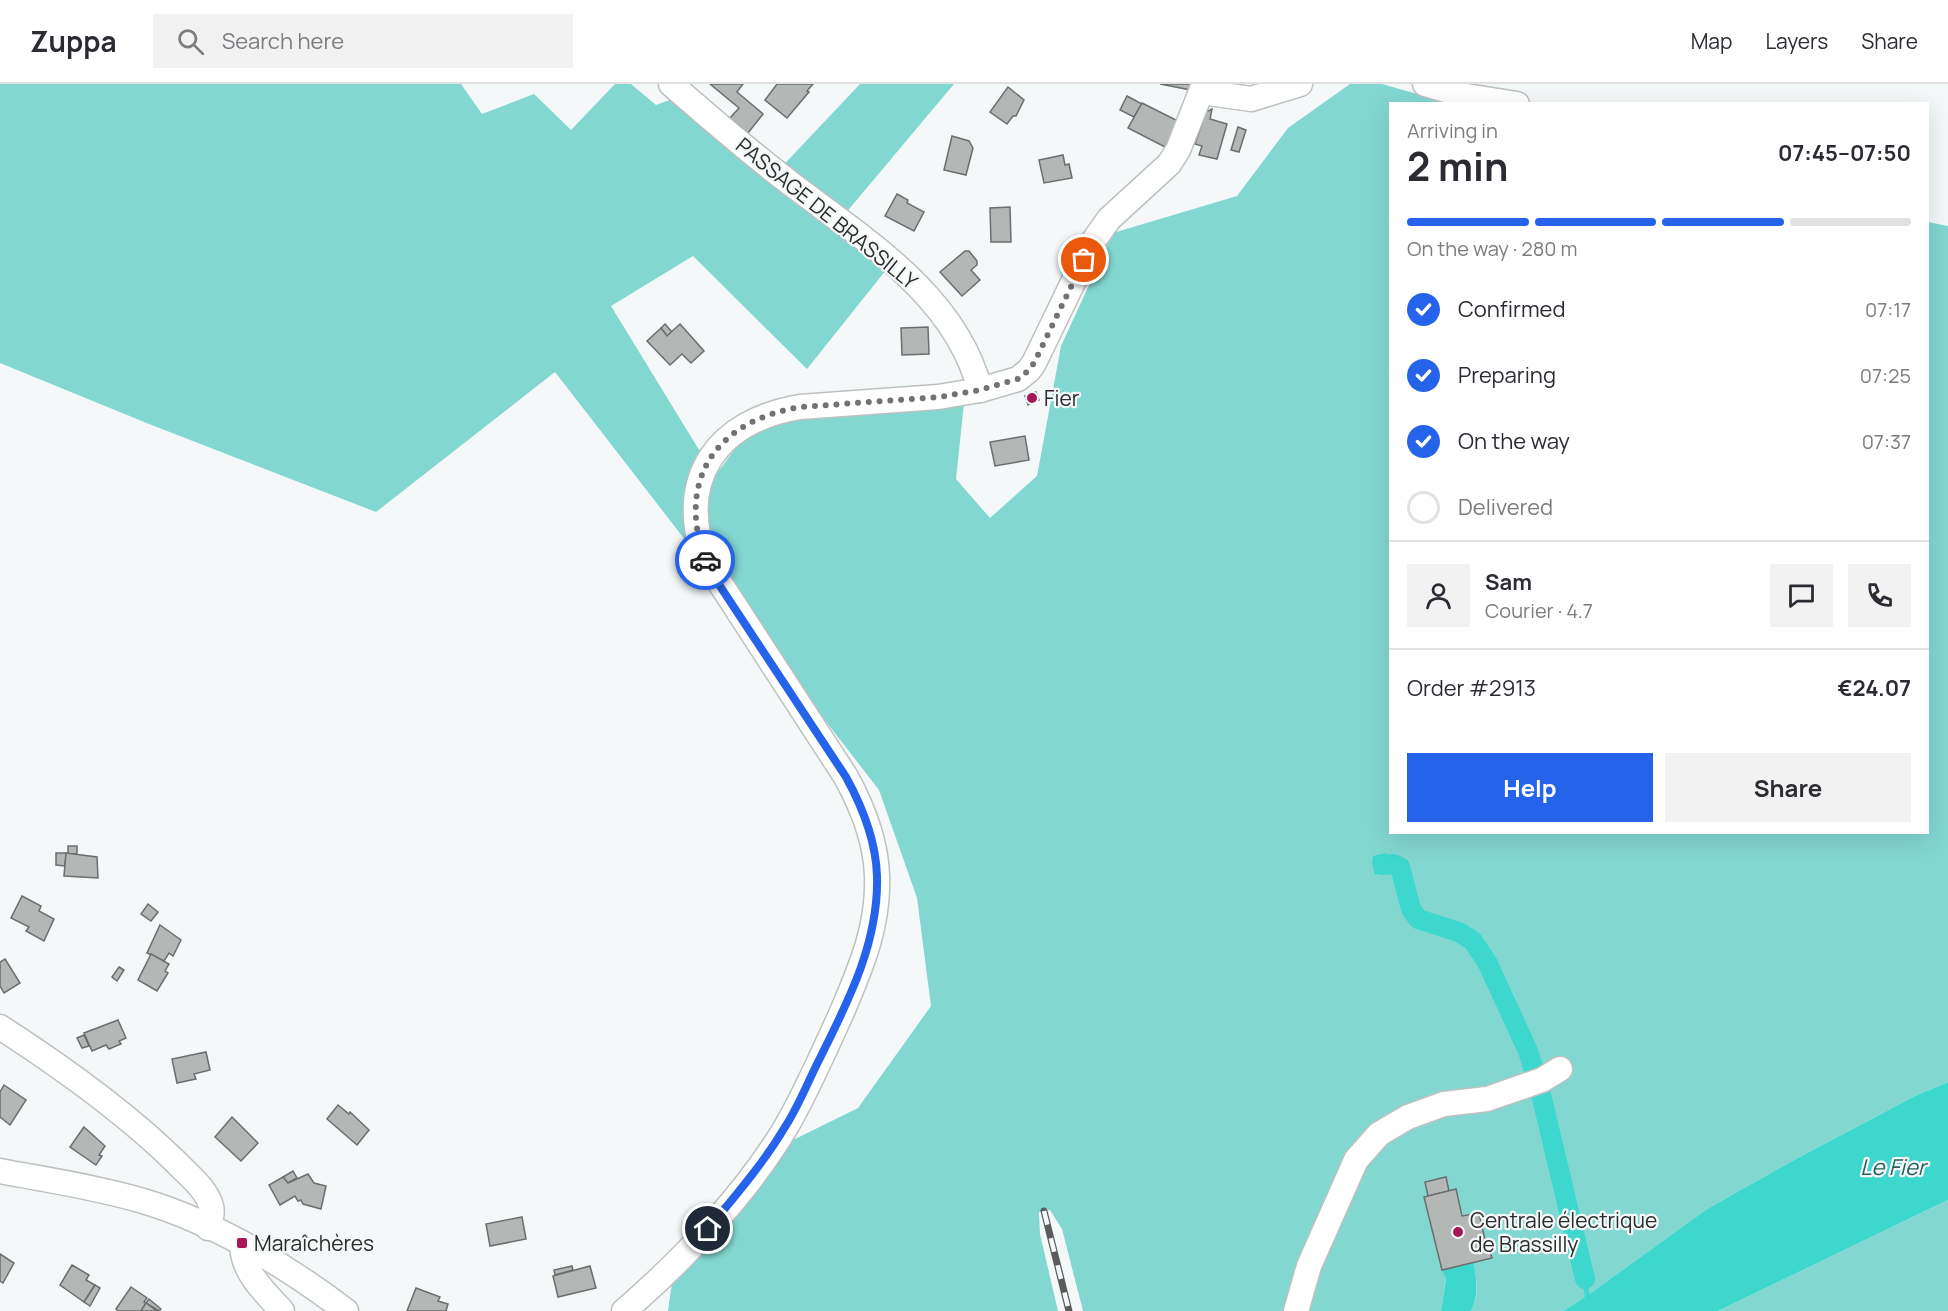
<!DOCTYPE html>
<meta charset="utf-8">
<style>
:root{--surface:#fff;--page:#f2f2f3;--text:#2b2b33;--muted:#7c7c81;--line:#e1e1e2;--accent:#2563eb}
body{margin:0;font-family:Manrope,sans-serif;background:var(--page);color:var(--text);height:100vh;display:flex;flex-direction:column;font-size:22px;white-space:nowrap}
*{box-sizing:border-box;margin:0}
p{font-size:20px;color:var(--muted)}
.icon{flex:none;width:33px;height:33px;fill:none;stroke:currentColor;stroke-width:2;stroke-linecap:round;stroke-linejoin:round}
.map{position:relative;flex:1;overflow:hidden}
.sheet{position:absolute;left:1389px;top:18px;width:540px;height:732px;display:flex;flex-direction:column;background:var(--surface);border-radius:0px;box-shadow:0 6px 24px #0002}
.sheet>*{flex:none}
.pin{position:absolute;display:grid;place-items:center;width:51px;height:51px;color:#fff;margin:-26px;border:3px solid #fff;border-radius:50%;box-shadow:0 2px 6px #0007}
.courier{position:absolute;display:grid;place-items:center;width:60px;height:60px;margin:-30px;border:4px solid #2563eb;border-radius:50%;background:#fff;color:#222;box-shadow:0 2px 8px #0007}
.head em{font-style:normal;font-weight:700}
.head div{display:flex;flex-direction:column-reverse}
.head{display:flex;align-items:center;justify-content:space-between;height:102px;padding:0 18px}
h1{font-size:39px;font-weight:700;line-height:45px}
.bar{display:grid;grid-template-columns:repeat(4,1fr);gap:9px 6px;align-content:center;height:72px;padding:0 18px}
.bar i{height:8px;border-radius:4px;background:var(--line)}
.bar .selected{background:var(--accent)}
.bar p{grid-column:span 4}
.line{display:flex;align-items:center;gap:15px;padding:0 18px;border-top:2px solid var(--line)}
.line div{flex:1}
.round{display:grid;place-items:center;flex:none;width:63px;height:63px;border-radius:0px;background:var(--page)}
ol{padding:0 18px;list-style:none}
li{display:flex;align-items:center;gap:18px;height:66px}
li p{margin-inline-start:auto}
li .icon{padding:6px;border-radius:50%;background:var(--accent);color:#fff;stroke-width:4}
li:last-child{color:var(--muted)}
li i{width:33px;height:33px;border:3px solid var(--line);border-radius:50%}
.cta{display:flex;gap:12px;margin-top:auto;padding:12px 18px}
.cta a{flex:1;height:69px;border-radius:0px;background:var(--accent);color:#fff;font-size:24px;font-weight:700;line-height:69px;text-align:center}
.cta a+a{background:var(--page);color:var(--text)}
header{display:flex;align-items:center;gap:36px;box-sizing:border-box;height:84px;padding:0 30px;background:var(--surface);border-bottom:2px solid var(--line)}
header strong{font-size:28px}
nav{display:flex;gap:33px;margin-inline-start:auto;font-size:21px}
.search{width:420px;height:54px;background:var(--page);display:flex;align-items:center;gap:15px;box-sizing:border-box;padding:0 21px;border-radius:0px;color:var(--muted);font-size:22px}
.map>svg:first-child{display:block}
.green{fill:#83d7d1}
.water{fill:#3dd7ce}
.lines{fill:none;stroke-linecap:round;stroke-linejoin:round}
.stream{stroke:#3dd7ce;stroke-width:5}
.canal{stroke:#3dd7ce;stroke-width:20}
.building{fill:#b3b8b7;stroke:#6a6e6e;stroke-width:1.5}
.minor-casing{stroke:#bdc1c0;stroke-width:27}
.minor{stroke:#fff;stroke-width:24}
.rail-casing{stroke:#5b5d5d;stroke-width:7}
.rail{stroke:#f4f8f8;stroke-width:4.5;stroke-dasharray:14;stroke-linecap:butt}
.done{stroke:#717373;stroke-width:6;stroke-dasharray:0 10.8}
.route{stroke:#2563eb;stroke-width:8}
.poi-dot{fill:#a61757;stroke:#f4f8f8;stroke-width:2}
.labels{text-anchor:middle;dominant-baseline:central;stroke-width:4.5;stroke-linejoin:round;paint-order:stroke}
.street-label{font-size:21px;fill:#2b2c2c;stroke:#f4f8f8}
.poi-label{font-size:21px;fill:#2b2c2c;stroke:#f4f8f8;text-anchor:start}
.water-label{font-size:22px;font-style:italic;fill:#24605d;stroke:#f4f8f8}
</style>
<header>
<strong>Zuppa</strong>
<div class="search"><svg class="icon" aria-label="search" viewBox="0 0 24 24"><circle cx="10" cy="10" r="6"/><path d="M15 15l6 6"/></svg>Search here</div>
<nav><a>Map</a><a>Layers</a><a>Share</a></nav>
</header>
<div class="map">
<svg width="1948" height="1227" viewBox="0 0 1948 1227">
<rect width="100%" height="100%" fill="#f4f8f8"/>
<g class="green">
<path d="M 0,0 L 461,0 L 482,30 L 534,10 L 571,46 L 615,0 L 631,0 L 656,21 L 675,14 L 775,90 L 860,0 L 954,0 L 834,143 L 886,186 L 807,285 L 693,172 L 611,222 L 715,392 L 737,362 L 764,342 L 787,334 L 964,319 L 956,395 L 990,434 L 1037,392 L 1061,262 L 1113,149 L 1237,112 L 1288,44 L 1350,0 L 1382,0 L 1449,19 L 1390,20 L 1390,748 L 1928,748 L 1928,138 L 1948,142 L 1948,998 L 1915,1012 L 1792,1077 L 1707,1125 L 1588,1211 L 1563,1227 L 1471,1227 C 1479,1210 1478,1196 1472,1179 L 1446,1193 L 1441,1227 L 1083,1227 L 1062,1145 L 1050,1126 L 1039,1128 L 1040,1150 L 1058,1227 L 668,1227 L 673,1191 L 789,1058 L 858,1024 L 931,922 L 917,814 L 879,706 L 555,288 L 376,428 L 149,340 L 0,279 Z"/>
<path d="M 1948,1116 L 1948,1227 L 1718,1227 Z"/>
</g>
<g class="water">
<path d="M 1386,769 L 1391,775 L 1394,786 L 1375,791 L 1372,779 L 1373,772 Z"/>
<path d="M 1948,998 L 1948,1116 L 1718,1227 L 1563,1227 L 1588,1211 L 1707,1125 L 1792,1077 L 1915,1012 Z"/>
<path d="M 1473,1178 C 1477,1196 1479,1210 1471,1227 L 1441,1227 L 1446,1194 L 1442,1186 Z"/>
</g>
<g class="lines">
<path class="stream" d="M 1585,1195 L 1589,1227"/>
<path class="canal" d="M 1383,781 L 1393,780 L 1400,783 L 1411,825 L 1418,835 L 1459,848 L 1473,857 L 1487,878 L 1528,967 L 1540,1006 L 1585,1195"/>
</g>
<g class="building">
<path d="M 710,0 L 743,0 L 737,8 L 763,30 L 748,49 L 730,34 L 739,24 Z"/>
<path d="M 777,0 L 813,0 L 807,7 L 809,8 L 787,34 L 765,16 Z"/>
<path d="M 1160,0 L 1192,0 L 1191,6 Z"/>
<path d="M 1008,3 L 1024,16 L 1016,32 L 1013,32 L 1007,40 L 990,28 Z"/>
<path d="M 1127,12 L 1142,20 L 1134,33 L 1120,26 Z"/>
<path d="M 1142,19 L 1178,37 L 1165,63 L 1128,44 Z"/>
<path d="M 1212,25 L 1210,35 L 1227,40 L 1217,75 L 1199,71 L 1202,62 L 1195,60 L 1206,28 Z"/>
<path d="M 1238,43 L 1246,46 L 1239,68 L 1231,66 Z"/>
<path d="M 952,52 L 969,57 L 973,64 L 966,91 L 944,86 Z"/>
<path d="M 1063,71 L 1065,81 L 1069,80 L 1072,94 L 1044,99 L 1039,76 Z"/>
<path d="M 897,110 L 908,116 L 907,119 L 924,128 L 914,147 L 885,132 Z"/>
<path d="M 1010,123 L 1011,158 L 991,158 L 990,124 Z"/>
<path d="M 965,167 L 969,167 L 977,177 L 977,181 L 971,186 L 980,196 L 962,212 L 940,188 Z"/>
<path d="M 665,240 L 672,248 L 667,252 L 661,244 Z"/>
<path d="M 680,240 L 704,267 L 691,279 L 682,270 L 670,281 L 647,257 L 661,244 L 667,252 Z"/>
<path d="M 928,243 L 929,270 L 902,271 L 901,244 Z"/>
<path d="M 1036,308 L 1039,316 L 1028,321 L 1025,312 Z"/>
<path d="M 1025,352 L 1029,376 L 995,382 L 990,358 Z"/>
<rect x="68" y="762" width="9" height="8"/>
<path d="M 56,769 L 66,769 L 65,782 L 56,781 Z"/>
<path d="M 66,769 L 97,773 L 98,794 L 64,792 Z"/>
<path d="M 22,812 L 41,822 L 39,827 L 54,835 L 44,857 L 26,847 L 29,843 L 11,834 Z"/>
<path d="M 148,820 L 158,828 L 151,837 L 141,830 Z"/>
<path d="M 160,841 L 181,856 L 173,872 L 169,869 L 164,877 L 147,869 Z"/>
<path d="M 151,870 L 169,880 L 165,887 L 168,889 L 157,907 L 138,896 Z"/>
<path d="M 5,875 L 20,899 L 4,909 L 0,902 L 0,878 Z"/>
<path d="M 119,883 L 124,886 L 117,897 L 112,893 Z"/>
<path d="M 118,936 L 126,954 L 119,957 L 121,960 L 109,965 L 106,961 L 92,967 L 84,949 Z"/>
<path d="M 84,951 L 89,962 L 82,964 L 77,954 Z"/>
<path d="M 206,968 L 210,986 L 194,990 L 196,995 L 177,999 L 172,975 Z"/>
<path d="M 4,1001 L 26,1016 L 10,1041 L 0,1033 L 0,1008 Z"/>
<path d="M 338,1021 L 349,1030 L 350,1028 L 369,1046 L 357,1061 L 327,1035 Z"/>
<path d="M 232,1033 L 258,1059 L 241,1077 L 215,1053 Z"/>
<path d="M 84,1043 L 105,1062 L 99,1071 L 102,1072 L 96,1081 L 70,1063 Z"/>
<path d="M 293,1087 L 297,1094 L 288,1099 L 283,1093 Z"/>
<path d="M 308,1090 L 314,1099 L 326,1102 L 321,1125 L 303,1120 L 301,1116 L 298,1117 L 295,1112 L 280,1121 L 269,1101 L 283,1093 L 288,1099 Z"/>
<path d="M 1446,1093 L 1449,1107 L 1428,1112 L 1425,1098 Z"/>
<path d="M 1456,1105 L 1462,1132 L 1479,1129 L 1487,1165 L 1489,1164 L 1492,1174 L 1442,1186 L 1424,1113 Z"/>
<path d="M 522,1133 L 526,1155 L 490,1162 L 486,1140 Z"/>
<path d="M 0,1170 L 14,1179 L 3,1199 L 0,1197 Z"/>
<path d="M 72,1181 L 89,1191 L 86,1196 L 95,1201 L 84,1218 L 60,1201 Z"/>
<path d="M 572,1182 L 573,1186 L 555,1191 L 554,1186 Z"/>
<path d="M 590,1182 L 596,1204 L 558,1213 L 553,1192 Z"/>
<path d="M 95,1201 L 100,1204 L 90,1222 L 84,1218 Z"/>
<path d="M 131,1203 L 147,1214 L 144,1218 L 146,1219 L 141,1227 L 118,1227 L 116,1225 Z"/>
<path d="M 416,1204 L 440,1213 L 438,1217 L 448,1220 L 446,1227 L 407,1227 Z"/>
<path d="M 149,1215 L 161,1225 L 159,1227 L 146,1219 Z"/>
<path d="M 146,1219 L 157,1227 L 141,1227 Z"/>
</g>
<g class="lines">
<g class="minor-casing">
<g id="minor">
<path d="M 671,0 C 710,34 749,68 790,99 C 863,155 956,211 980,306"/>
<path d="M 1425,0 L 1466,12 L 1517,20"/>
<path d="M 1202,8 L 1251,15 L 1300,0"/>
<path d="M 0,943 C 62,983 124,1027 177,1079 C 189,1092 206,1104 211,1122 C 213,1129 211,1136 208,1144"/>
<path d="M 0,1087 C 47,1096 96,1103 143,1117 C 214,1138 287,1182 346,1227"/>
<path d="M 242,1159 C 242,1188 263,1206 282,1227"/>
<path d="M 624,1227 C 682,1177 747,1109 786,1043 C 807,1007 825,965 842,928 C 861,883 879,842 877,792 C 876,757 863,724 846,693 L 705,476 C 676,394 717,337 800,323 L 938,313 L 980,306 L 1018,295 L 1029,286 L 1034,279 L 1092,159 L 1109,135 L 1169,80 L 1178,66 L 1204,0"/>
<path d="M 1296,1227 L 1309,1182 L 1356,1076 L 1379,1050 L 1408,1033 L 1444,1020 L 1487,1015 L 1542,996 L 1560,985"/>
</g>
</g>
<use href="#minor" class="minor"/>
<g class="rail-casing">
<path id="rail" d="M 1044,1127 L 1069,1227"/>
</g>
<use href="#rail" class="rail"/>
</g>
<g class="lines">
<path class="done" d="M 705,476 C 676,394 717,337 800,323 L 939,313 L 980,306 L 1018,295 L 1029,286 L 1034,279 L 1084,176"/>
<path class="route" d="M 705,476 L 710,487 L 846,693 C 863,724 876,757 877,792 C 879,859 847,920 818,978 C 807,1000 798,1023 785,1043 C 763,1080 735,1112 708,1145"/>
</g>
<g class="poi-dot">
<circle cx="1032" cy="314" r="6"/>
<circle cx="1458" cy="1148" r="6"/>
<rect x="236" y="1153" width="12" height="12" rx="3"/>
</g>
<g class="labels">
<g class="street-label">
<text transform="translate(827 129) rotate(39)">PASSAGE DE BRASSILLY</text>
</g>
<g class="poi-label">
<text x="1044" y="314">Fier</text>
<text x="1470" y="1136">Centrale électrique<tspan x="1470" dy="24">de Brassilly</tspan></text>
<text x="254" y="1159">Maraîchères</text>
</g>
<g class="water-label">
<text x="1893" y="1083">Le Fier</text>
</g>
</g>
</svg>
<div class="pin" style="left:1084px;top:176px;background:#ea580c"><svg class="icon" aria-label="bag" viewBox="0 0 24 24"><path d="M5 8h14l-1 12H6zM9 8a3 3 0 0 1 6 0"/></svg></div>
<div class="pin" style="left:708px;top:1145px;background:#1f2937"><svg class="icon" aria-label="home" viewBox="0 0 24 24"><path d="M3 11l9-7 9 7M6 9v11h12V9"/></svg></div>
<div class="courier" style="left:705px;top:476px"><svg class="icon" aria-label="car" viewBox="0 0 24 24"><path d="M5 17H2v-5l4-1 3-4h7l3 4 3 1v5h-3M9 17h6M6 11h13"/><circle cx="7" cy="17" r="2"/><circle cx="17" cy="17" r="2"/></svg></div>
<section class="sheet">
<div class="head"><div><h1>2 min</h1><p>Arriving in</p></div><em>07:45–07:50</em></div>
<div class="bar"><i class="selected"></i><i class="selected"></i><i class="selected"></i><i></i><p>On the way · 280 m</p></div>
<ol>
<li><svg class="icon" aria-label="check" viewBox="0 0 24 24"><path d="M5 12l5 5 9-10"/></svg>Confirmed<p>07:17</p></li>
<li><svg class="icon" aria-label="check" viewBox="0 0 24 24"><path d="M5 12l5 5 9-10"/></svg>Preparing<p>07:25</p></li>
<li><svg class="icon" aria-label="check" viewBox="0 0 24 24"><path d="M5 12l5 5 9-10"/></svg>On the way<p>07:37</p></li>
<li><i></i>Delivered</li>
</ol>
<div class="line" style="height:108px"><a class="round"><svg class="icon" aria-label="person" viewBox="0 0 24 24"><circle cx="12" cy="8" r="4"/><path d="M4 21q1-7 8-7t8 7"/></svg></a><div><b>Sam</b><p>Courier · 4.7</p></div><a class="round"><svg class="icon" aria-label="chat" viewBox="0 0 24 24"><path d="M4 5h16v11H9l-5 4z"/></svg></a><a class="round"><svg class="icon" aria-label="phone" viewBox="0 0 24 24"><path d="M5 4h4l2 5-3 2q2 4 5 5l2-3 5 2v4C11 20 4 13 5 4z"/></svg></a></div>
<div class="line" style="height:78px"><div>Order #2913</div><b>€24.07</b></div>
<div class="cta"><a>Help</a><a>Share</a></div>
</section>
</div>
